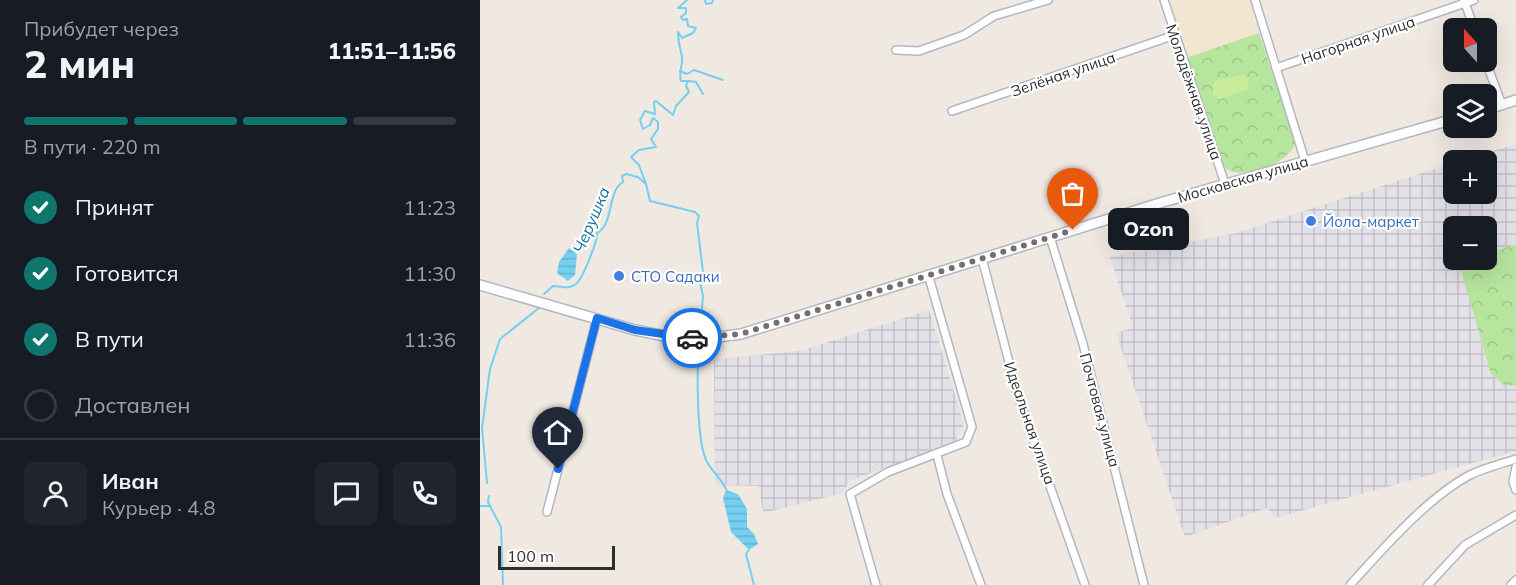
<!DOCTYPE html>
<html lang="ru">
<meta charset="utf-8">
<style>
:root{--surface:#171b24;--page:#20242c;--text:#f1f3f6;--muted:#9ea1a6;--line:#363941;--accent:#0f766e}
body{margin:0;font-family:Mulish,sans-serif;background:var(--page);color:var(--text);height:100vh;display:flex;flex-direction:column;font-size:22px;white-space:nowrap}
*{box-sizing:border-box;margin:0}
p{font-size:20px;color:var(--muted)}
.icon{flex:none;width:33px;height:33px;fill:none;stroke:currentColor;stroke-width:2;stroke-linecap:round;stroke-linejoin:round}
.map{position:relative;flex:1;overflow:hidden}
.drawer{display:flex;flex-direction:column;background:var(--surface);width:480px}
.drawer>*{flex:none}
.needle{width:39px;rotate:339deg}
.buttons{position:absolute;left:963px;top:18px;display:grid;gap:12px}
.buttons a{display:grid;place-items:center;width:54px;height:54px;border-radius:9px;background:var(--surface);box-shadow:0 6px 24px #0002;font-size:30px}
.scale{position:absolute;left:18px;bottom:15px;width:117px;box-sizing:border-box;padding-left:6px;border:3px solid #2e2e2e;border-top:0;font-size:16px;line-height:21px;white-space:nowrap;color:#2e2e2e;-webkit-text-stroke:4px #fff;paint-order:stroke}
.pin{position:absolute;display:grid;place-items:center;width:51px;height:51px;color:#fff;margin:-62px -26px;border-radius:50% 50% 50% 0;rotate:-45deg;box-shadow:0 0 6px #0007}
.pin .icon{rotate:45deg}
.courier{position:absolute;display:grid;place-items:center;width:60px;height:60px;margin:-30px;border:4px solid #1a73e8;border-radius:50%;background:#fff;color:#222;box-shadow:0 2px 8px #0007}
.bubble{position:absolute;height:42px;border-radius:9px;background:var(--surface);box-shadow:0 6px 24px #0002;font-size:20px;font-weight:800;line-height:42px;text-align:center}
.summary em{font-style:normal;font-weight:800}
.summary div{display:flex;flex-direction:column-reverse}
.summary{display:flex;align-items:center;justify-content:space-between;height:102px;padding:0 24px}
h1{font-size:39px;font-weight:800;line-height:45px}
.bar{display:grid;grid-template-columns:repeat(4,1fr);gap:9px 6px;align-content:center;height:72px;padding:0 24px}
.bar i{height:8px;border-radius:4px;background:var(--line)}
.bar .selected{background:var(--accent)}
.bar p{grid-column:span 4}
.line{display:flex;align-items:center;gap:15px;padding:0 24px;border-top:2px solid var(--line)}
.line div{flex:1}
.round{display:grid;place-items:center;flex:none;width:63px;height:63px;border-radius:9px;background:var(--page)}
ol{padding:0 24px;list-style:none}
li{display:flex;align-items:center;gap:18px;height:66px}
li p{margin-inline-start:auto}
li .icon{padding:6px;border-radius:50%;background:var(--accent);color:#fff;stroke-width:4}
li:last-child{color:var(--muted)}
li i{width:33px;height:33px;border:3px solid var(--line);border-radius:50%}
main{display:flex;flex:1;min-height:0}
.map>svg:first-child{display:block}
.industrial{fill:url(#industrial-grid);fill-rule:evenodd}
.education{fill:#f0e6d1}
.forest{fill:url(#forest-crowns)}
.pitch{fill:#c9ec9a}
.water{fill:url(#water-rules)}
.lines{fill:none;stroke-linecap:round;stroke-linejoin:round}
.stream{stroke:#75cff0;stroke-width:2}
.minor-casing{stroke:#b4b7c1;stroke-width:10}
.secondary-casing{stroke:#b4b7c1;stroke-width:12}
.minor{stroke:#fff;stroke-width:7}
.secondary{stroke:#fff;stroke-width:9}
.done{stroke:#726f6d;stroke-width:6;stroke-dasharray:0 10.8}
.route{stroke:#1a73e8;stroke-width:8}
.shop-dot{fill:#3f7fe0;stroke:#fff;stroke-width:2}
.labels{text-anchor:middle;dominant-baseline:central;stroke-width:4.5;stroke-linejoin:round;paint-order:stroke}
.street-label{font-size:15px;fill:#2e2e2e;stroke:#fff}
.shop-label{font-size:15px;fill:#366cbe;stroke:#fff;text-anchor:start}
.water-label{font-size:16px;font-style:italic;fill:#0d6fa3;stroke:#fff}
</style>
<main>
<section class="drawer">
<div class="summary"><div><h1>2 мин</h1><p>Прибудет через</p></div><em>11:51–11:56</em></div>
<div class="bar"><i class="selected"></i><i class="selected"></i><i class="selected"></i><i></i><p>В пути · 220 m</p></div>
<ol>
<li><svg class="icon" aria-label="check" viewBox="0 0 24 24"><path d="M5 12l5 5 9-10"/></svg>Принят<p>11:23</p></li>
<li><svg class="icon" aria-label="check" viewBox="0 0 24 24"><path d="M5 12l5 5 9-10"/></svg>Готовится<p>11:30</p></li>
<li><svg class="icon" aria-label="check" viewBox="0 0 24 24"><path d="M5 12l5 5 9-10"/></svg>В пути<p>11:36</p></li>
<li><i></i>Доставлен</li>
</ol>
<div class="line" style="height:108px"><a class="round"><svg class="icon" aria-label="person" viewBox="0 0 24 24"><circle cx="12" cy="8" r="4"/><path d="M4 21q1-7 8-7t8 7"/></svg></a><div><b>Иван</b><p>Курьер · 4.8</p></div><a class="round"><svg class="icon" aria-label="chat" viewBox="0 0 24 24"><path d="M4 5h16v11H9l-5 4z"/></svg></a><a class="round"><svg class="icon" aria-label="phone" viewBox="0 0 24 24"><path d="M5 4h4l2 5-3 2q2 4 5 5l2-3 5 2v4C11 20 4 13 5 4z"/></svg></a></div>
</section>
<div class="map">
<svg width="1036" height="585" viewBox="0 0 1036 585">
<defs>
<pattern id="industrial-grid" width="8" height="8" patternUnits="userSpaceOnUse" patternTransform="scale(1.5)"><rect width="8" height="8" fill="#e3e1e8"/><path d="M0 4h8M4 0v8" fill="none" stroke="#c3c1c7"/></pattern>
<pattern id="forest-crowns" width="20" height="18" patternUnits="userSpaceOnUse" patternTransform="scale(1.5)"><rect width="20" height="18" fill="#b6e59e"/><path d="M2 6a3 3 0 1 1 6 0M12 15a3 3 0 1 1 6 0" fill="none" stroke="#9dc588"/></pattern>
<pattern id="water-rules" width="6" height="5" patternUnits="userSpaceOnUse" patternTransform="scale(1.5)"><rect width="6" height="5" fill="#75cff0"/><path d="M0 2.5h6" fill="none" stroke="#66b2ce"/></pattern>
</defs>
<rect width="100%" height="100%" fill="#efe9e1"/>
<g class="industrial">
<path d="M 1036,144 L 1036,451 L 795,518 L 787,508 L 705,537 L 636,333 L 653,328 L 630,257 L 756,233 L 973,163 L 974,194 L 1006,194 L 1006,160 L 982,160 ZM 974,226 L 1006,226 L 1006,260 L 974,260 Z"/>
<path d="M 449,310 L 484,424 L 475,442 L 369,481 L 363,493 L 283,513 L 279,486 L 235,485 L 234,359 L 320,351 Z"/>
</g>
<path class="education" d="M 688,0 L 770,0 L 779,33 L 706,58 Z"/>
<g class="forest">
<path d="M 779,33 L 816,143 C 807,165 759,184 741,165 L 706,58 Z"/>
<path d="M 1036,245 L 1036,385 L 1025,386 L 1011,374 L 978,260 L 1006,260 L 1007,253 Z"/>
</g>
<path class="pitch" d="M 765,74 L 769,86 L 767,90 L 740,99 L 734,96 L 732,86 L 735,81 Z"/>
<g class="water">
<path d="M 89,248 L 97,254 L 95,275 L 88,281 L 77,273 L 79,262 Z"/>
<path d="M 246,490 L 258,494 L 267,509 L 267,527 L 274,534 L 278,544 L 269,550 L 251,532 L 243,498 Z"/>
</g>
<g class="lines">
<g class="stream">
<path d="M 225,0 L 226,4 L 232,3 L 233,0"/>
<path d="M 200,71 L 207,74 L 214,70 L 243,80"/>
<path d="M 208,81 L 216,82 L 223,94"/>
<path d="M 166,184 L 170,201 L 215,212 L 219,216 L 217,223 L 223,272 L 219,277 L 223,296 L 220,331"/>
<path d="M 64,294 L 73,286 C 82,286 88,290 96,284 C 103,278 118,240 117,233 C 134,225 127,191 143,182 L 142,176 L 146,174 L 158,177 L 166,184 L 159,165 L 151,157 L 159,150 L 176,147 L 171,139 L 178,129 L 178,122 L 173,118 L 170,125 L 163,129 L 160,120 L 165,111 L 175,114 L 174,102 L 176,101 L 193,115 L 196,106 L 209,92 L 206,86 L 208,81 L 201,81 C 198,72 203,66 202,57 C 200,48 198,41 198,32 L 202,38 L 213,33 L 216,28 L 208,26 L 207,19 L 203,20 L 201,17 L 206,13 L 206,8 L 198,8 L 207,0"/>
<path d="M 219,345 C 217,370 216,442 227,462 C 233,472 241,479 246,489"/>
<path d="M 7,483 L 2,428 L 10,369 L 20,339 L 59,308"/>
<path d="M 9,496 L 8,502 L 21,527 L 23,585"/>
<path d="M 0,506 L 9,506"/>
<path d="M 269,550 L 266,554 L 274,585"/>
</g>
<g class="minor-casing">
<g id="minor">
<path d="M 684,0 L 745,184"/>
<path d="M 775,0 L 825,161"/>
<path d="M 984,0 L 994,28"/>
<path d="M 416,50 L 439,51 L 484,35 L 514,16 L 568,0"/>
<path d="M 1006,62 L 1022,105"/>
<path d="M 796,68 L 994,0"/>
<path d="M 472,111 L 695,35"/>
<path d="M 570,237 L 603,344 L 664,585"/>
<path d="M 502,258 L 537,393 L 605,585"/>
<path d="M 457,455 L 467,494 L 501,585"/>
<path d="M 1036,467 L 1033,482 L 1036,490"/>
<path d="M 67,512 L 117,318"/>
<path d="M 396,585 L 370,494 L 408,472 L 486,442 L 492,427 L 448,274"/>
<path d="M 870,585 C 902,550 946,499 988,476 C 1003,468 1021,464 1036,459"/>
<path d="M 948,585 L 985,545 L 1036,515"/>
<path d="M 1031,585 L 1036,580"/>
</g>
</g>
<g class="secondary-casing">
<g id="secondary">
<path d="M 1006,110 L 1036,100"/>
<path d="M 0,285 L 155,330 L 195,338 L 230,338 L 261,334 L 683,202 L 974,119"/>
</g>
</g>
<use href="#minor" class="minor"/>
<use href="#secondary" class="secondary"/>
</g>
<g class="lines">
<path class="done" d="M 212,338 L 261,334 L 593,230"/>
<path class="route" d="M 78,469 L 117,318 L 155,330 L 212,338"/>
</g>
<g class="shop-dot">
<circle cx="831" cy="221" r="6"/>
<circle cx="139" cy="276" r="6"/>
</g>
<g class="labels">
<g class="street-label">
<text transform="translate(878 40) rotate(-19)">Нагорная улица</text>
<text transform="translate(583 74) rotate(-19)">Зелёная улица</text>
<text transform="translate(714 92) rotate(71)">Молодёжная улица</text>
<text transform="translate(763 179) rotate(-16)">Московская улица</text>
<text transform="translate(620 410) rotate(75)">Почтовая улица</text>
<text transform="translate(550 423) rotate(71)">Идеальная улица</text>
</g>
<g class="shop-label">
<text x="843" y="221">Йола-маркет</text>
<text x="151" y="276">СТО Садаки</text>
</g>
<g class="water-label">
<text transform="translate(111 220) rotate(-67)">Черушка</text>
</g>
</g>
</svg>
<div class="buttons">
<a><svg class="needle" viewBox="-14 -14 28 28"><path d="M0-13l5 13h-10z" fill="#e53935"/><path d="M0 13l5-13h-10z" fill="#9ea1a6"/></svg></a>
<a><svg class="icon" aria-label="layers" viewBox="0 0 24 24"><path d="M12 4l9 5-9 5-9-5zM3 14l9 5 9-5"/></svg></a>
<a>+</a>
<a>−</a>
</div>
<div class="scale">100 m</div>
<div class="pin" style="left:593px;top:230px;background:#ea580c"><svg class="icon" aria-label="bag" viewBox="0 0 24 24"><path d="M5 8h14l-1 12H6zM9 8a3 3 0 0 1 6 0"/></svg></div>
<div class="pin" style="left:78px;top:469px;background:#1f2937"><svg class="icon" aria-label="home" viewBox="0 0 24 24"><path d="M3 11l9-7 9 7M6 9v11h12V9"/></svg></div>
<div class="courier" style="left:212px;top:338px"><svg class="icon" aria-label="car" viewBox="0 0 24 24"><path d="M5 17H2v-5l4-1 3-4h7l3 4 3 1v5h-3M9 17h6M6 11h13"/><circle cx="7" cy="17" r="2"/><circle cx="17" cy="17" r="2"/></svg></div>
<div class="bubble" style="left:628px;top:208px;width:81px">Ozon</div>
</div>
</main>
